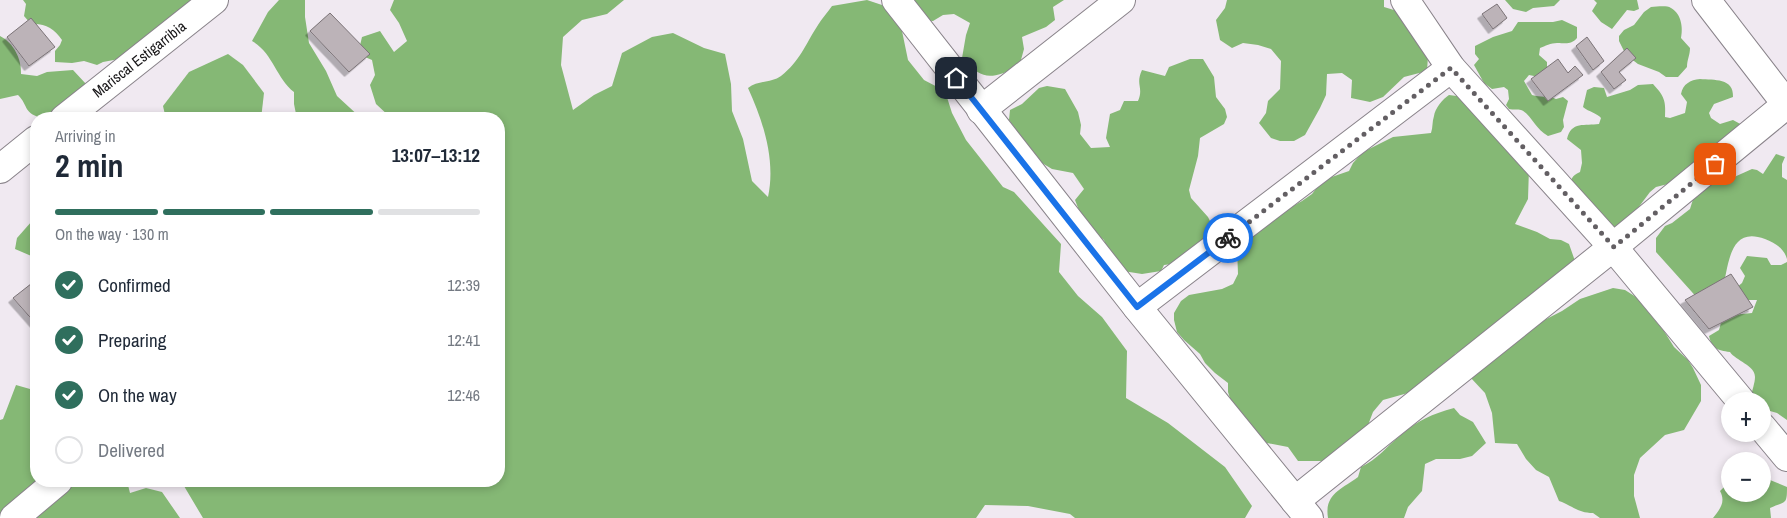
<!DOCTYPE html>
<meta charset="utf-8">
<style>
:root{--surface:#fff;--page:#f2f2f3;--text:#1f2937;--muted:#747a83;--line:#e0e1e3;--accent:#2f6f5d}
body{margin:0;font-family:"Archivo Narrow",sans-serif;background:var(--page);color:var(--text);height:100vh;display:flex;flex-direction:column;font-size:19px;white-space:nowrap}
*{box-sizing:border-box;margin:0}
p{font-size:16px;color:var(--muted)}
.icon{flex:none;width:28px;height:28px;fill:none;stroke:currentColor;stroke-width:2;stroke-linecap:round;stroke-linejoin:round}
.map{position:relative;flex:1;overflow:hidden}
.details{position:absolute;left:30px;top:112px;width:475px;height:375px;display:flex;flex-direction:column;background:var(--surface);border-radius:20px;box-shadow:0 2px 8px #0003}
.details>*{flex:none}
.controls{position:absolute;left:1721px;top:392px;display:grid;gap:10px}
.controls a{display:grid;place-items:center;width:50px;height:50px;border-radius:50%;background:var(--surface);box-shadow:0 2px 8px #0003;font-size:25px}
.pin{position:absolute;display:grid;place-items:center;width:42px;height:42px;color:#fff;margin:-21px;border-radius:10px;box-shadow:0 2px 8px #0006}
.courier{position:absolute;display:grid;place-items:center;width:50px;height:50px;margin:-25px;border:4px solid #1a73e8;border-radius:50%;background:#fff;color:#222;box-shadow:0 1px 6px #0007}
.summary em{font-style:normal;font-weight:700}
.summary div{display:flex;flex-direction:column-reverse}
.summary{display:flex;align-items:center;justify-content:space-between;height:85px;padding:0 25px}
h1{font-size:32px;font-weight:700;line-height:38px}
.bar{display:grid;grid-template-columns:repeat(4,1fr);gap:8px 5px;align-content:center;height:60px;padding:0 25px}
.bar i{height:6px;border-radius:4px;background:var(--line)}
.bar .active{background:var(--accent)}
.bar p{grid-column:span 4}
ol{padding:0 25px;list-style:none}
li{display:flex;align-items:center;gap:15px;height:55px}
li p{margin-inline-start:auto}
li .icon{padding:5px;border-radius:50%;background:var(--accent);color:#fff;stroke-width:4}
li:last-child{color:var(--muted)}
li i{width:28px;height:28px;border:2px solid var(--line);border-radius:50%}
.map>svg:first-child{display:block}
.forest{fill:#85b875}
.building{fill:#bcb3b8;stroke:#7b7377;filter:url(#shadow)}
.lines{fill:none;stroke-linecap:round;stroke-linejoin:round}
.minor-casing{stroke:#89838a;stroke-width:30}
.minor{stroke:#fff;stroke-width:28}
.done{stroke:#635f63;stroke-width:5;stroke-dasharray:0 9}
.route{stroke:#1a73e8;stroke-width:6}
.labels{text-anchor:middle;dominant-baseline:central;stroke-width:4;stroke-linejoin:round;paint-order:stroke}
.street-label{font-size:15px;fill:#171517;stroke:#fff}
</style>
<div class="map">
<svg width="1787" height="518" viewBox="0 0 1787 518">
<defs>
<filter id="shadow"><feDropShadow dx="-4.5" dy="4.5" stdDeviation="0" flood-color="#0004"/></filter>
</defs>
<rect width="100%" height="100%" fill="#f0e9f1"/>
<g class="forest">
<path d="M 23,0 L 192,0 L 119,59 L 103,62 L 97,65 L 84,61 L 72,63 L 55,62 L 55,51 L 60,45 L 62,40 C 54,28 45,23 31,24 L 24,16 L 26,4 Z"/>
<path d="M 279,0 L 305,0 L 305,17 L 309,43 L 326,71 L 337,96 L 362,119 L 297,119 L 294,104 L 294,92 C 276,78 273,53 252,41 L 268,12 Z"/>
<path d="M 394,0 L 624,0 L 607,14 L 582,20 L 563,37 L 561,65 L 573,110 L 594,95 L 612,86 L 622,53 L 652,37 L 673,33 L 704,48 L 725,54 L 731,84 L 732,111 L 743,139 L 752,181 L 768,197 C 776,160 763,121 748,88 C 758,80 772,83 781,76 C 800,61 805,45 818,25 C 822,18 828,12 832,6 L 867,0 L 885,6 L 902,31 L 908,60 L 924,80 L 945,91 L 952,113 L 966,140 L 1003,187 L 1014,192 L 1061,244 L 1059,272 L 1078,296 L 1102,317 L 1127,351 L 1126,398 L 1168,423 L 1225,467 L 1252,506 L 1245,518 L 1075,518 L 1070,514 L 1028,506 L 985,505 L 976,518 L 203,518 L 181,481 L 499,481 L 499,119 L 389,119 L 390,117 L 376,104 L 370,85 L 375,75 L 372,60 L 358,54 L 362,37 L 380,31 L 394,52 L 407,41 L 399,23 L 390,10 Z"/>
<path d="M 912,0 L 1064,0 L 1053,7 L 1055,20 L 1046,27 L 1022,37 L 1024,49 L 1019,67 C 991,78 984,82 962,58 L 966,35 L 970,23 L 954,14 L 943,15 L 933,21 L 920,20 Z"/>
<path d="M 1227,0 L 1384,0 L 1384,7 L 1407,14 L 1428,56 L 1427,71 L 1404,77 L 1383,97 L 1370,102 L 1351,98 L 1352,80 L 1342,73 L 1327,74 L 1326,95 L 1320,108 L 1305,135 L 1294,141 L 1280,141 L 1271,138 L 1259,123 L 1266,113 L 1268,101 L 1280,89 L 1281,61 L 1271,49 L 1258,45 L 1243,43 L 1232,48 L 1220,40 L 1216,20 L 1225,8 Z"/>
<path d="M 1505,0 L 1560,0 L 1554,6 L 1533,8 L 1526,12 L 1513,9 Z"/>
<path d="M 1594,0 L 1637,0 L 1639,9 L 1634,11 L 1627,10 L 1612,29 L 1601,22 L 1592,11 L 1597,3 Z"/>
<path d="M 1651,7 C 1657,7 1666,5 1671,8 C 1682,14 1683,29 1681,38 L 1690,48 C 1690,55 1687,60 1687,67 L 1678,77 L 1666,77 L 1659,72 L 1638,64 L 1626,55 L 1619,41 L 1619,36 L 1624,30 L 1634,25 L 1644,12 Z"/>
<path d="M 1562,20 L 1577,27 L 1577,38 C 1571,45 1566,43 1557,43 C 1551,43 1545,46 1540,48 L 1539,55 L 1547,62 L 1547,70 L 1539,77 L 1529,75 L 1524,81 L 1532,95 C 1540,98 1548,95 1556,99 L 1563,97 L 1568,101 L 1563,120 L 1564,127 L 1561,132 L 1548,136 C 1535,129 1530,113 1521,110 C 1518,109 1513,110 1509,109 L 1506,105 L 1509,99 L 1508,90 L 1504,87 L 1492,89 L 1484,83 L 1474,65 L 1479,59 L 1475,54 L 1475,46 L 1493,37 L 1512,31 L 1518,22 L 1553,22 Z"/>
<path d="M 0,36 C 14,43 22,60 21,74 L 37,76 L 47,72 L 73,70 L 86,84 L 43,118 C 23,114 29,106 18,95 L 0,99 Z"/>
<path d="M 228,54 L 243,65 L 264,93 L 261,119 L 166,119 L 163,106 L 189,72 Z"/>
<path d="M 1190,59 L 1203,59 L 1214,77 L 1216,97 L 1225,109 L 1227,117 L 1224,124 L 1200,138 L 1198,156 L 1189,190 L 1191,198 L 1208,217 L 1213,227 L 1209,236 L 1180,263 L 1164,265 L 1161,271 L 1142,274 L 1123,271 L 1110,260 L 1104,240 L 1092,231 L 1080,213 L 1075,200 L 1084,189 L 1073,173 L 1052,169 L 1037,160 L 1009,120 L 1010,110 L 1022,104 L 1039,88 L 1047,86 L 1065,89 L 1078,112 L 1081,125 L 1080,134 L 1091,148 L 1110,147 L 1106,138 L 1110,114 L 1120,110 L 1124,101 L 1138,101 C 1144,87 1135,85 1142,70 L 1165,76 L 1169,67 Z"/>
<path d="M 1700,79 C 1714,80 1734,78 1733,97 L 1714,104 L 1709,113 L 1711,118 L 1720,124 L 1733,120 L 1744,126 L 1707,152 L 1676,182 L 1656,187 L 1650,192 L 1638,208 L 1636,216 L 1625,229 L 1600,235 L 1570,188 C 1571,179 1571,176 1580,172 L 1582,163 L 1581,150 L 1567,139 C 1571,121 1585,126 1599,124 L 1601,118 C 1597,113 1589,112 1583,107 L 1587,90 L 1594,87 L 1604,88 L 1607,97 L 1630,90 L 1638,85 L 1653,84 C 1664,96 1666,100 1665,117 L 1670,118 L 1685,113 L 1687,102 L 1681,94 C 1683,84 1690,80 1700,79 Z"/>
<path d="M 1449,95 L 1464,97 L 1529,168 L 1528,199 L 1515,224 L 1537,232 L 1550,239 L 1561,240 L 1569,244 L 1575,261 L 1480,337 L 1455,354 L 1452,362 L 1415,391 L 1383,400 L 1373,412 L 1365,433 L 1324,461 L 1298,461 L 1288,447 L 1267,443 L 1249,433 L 1234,411 L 1228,392 L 1228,383 L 1215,373 L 1205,363 L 1200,354 L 1184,340 L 1177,332 L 1174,320 L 1174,313 L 1181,301 L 1189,295 L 1222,289 L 1233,284 L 1238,274 L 1237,248 L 1244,240 L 1286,210 L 1302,201 L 1312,194 L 1323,180 L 1349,171 L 1353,163 L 1363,152 L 1393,137 L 1431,133 C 1433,127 1432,122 1434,116 C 1435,108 1443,99 1449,95 Z"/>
<path d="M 1776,154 L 1785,157 L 1782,164 L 1782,177 L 1787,180 L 1787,259 C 1784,248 1775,243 1765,239 C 1728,225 1729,267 1722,291 L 1700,301 L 1656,252 L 1656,238 L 1665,226 L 1672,223 L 1690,209 L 1695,193 L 1712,183 L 1723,182 L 1752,169 L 1757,170 L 1763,174 Z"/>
<path d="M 32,221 L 36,221 L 36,258 L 15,249 L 17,238 Z"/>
<path d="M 1747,256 L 1767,258 L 1771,265 L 1781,265 L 1787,262 L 1787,420 L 1777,413 L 1763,409 L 1762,401 L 1754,401 L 1751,397 C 1752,390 1755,383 1755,377 C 1755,365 1736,361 1730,352 C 1717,350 1712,349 1709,336 L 1719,330 L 1723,316 L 1752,313 L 1757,300 L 1740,300 L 1736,288 L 1742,283 L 1745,276 L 1740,268 Z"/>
<path d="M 1613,288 L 1625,290 L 1636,297 L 1664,331 L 1674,347 L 1688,360 L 1693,368 L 1701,385 L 1701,401 L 1684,430 L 1665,435 L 1640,458 L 1634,475 L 1634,496 L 1640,518 L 1600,518 L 1593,513 C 1578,513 1573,506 1559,501 L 1549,477 L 1536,470 L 1526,459 L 1517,444 L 1495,443 L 1492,413 L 1485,393 L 1470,377 L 1495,354 L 1510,348 L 1523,331 L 1562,311 L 1580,299 Z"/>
<path d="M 16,385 L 30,389 L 36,393 L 36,481 L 127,481 L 130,493 L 146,488 L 162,492 L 180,518 L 0,518 L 0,420 L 3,419 Z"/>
<path d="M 1454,408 L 1460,415 L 1473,422 L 1486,443 L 1472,456 L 1460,459 L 1436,459 L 1425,464 L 1422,491 L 1408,507 L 1404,518 L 1328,518 C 1324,494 1342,489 1358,477 L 1361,467 C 1378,459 1387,446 1401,435 C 1418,420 1432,414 1454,408 Z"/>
<path d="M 1770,480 L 1787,487 C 1787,505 1786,501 1770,508 L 1771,518 L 1713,518 C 1720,509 1726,502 1720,491 L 1727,484 L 1730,483 L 1730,494 L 1762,494 L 1763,483 Z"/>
</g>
<g class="building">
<path d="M 1497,4 L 1507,18 L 1493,29 L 1482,14 Z"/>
<path d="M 330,13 L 370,54 L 349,72 L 310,31 Z"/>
<path d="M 31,18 L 55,47 L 29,66 L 7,37 Z"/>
<path d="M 1587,37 L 1604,61 L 1593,70 L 1576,46 Z"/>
<path d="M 1627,48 L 1636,58 L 1619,72 L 1626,80 L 1614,89 L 1601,72 Z"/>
<path d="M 1558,59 L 1568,73 L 1575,66 L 1583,75 L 1548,101 L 1531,79 Z"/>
<path d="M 1731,274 L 1753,307 L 1709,329 L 1685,300 Z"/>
<path d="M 36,280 L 36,324 L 13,298 Z"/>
</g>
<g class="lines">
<g class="minor-casing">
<g id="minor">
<path d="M 896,0 L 1137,307 L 1309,518"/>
<path d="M 1405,0 L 1451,68 L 1613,247 L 1741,401"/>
<path d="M 1706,0 L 1787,105"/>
<path d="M 981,110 L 1121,0"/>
<path d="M 64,119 L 214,0"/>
<path d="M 0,169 L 36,140"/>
<path d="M 1137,307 L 1451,68"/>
<path d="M 1762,427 L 1787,457"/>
<path d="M 1295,501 L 1613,247 L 1787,104"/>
<path d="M 14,518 L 58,481"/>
</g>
</g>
<use href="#minor" class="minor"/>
</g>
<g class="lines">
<path class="done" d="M 1228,238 L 1451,68 L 1614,247 L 1715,164"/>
<path class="route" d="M 956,78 L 1137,307 L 1228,238"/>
</g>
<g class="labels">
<g class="street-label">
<text transform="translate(139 59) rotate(-38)">Mariscal Estigarribia</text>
</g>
</g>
</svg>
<div class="controls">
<a>+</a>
<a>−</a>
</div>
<div class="pin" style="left:1715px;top:164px;background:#ea580c"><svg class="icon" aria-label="bag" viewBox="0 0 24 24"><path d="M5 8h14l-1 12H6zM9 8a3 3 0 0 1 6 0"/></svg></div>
<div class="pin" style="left:956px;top:78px;background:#1f2937"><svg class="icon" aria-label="home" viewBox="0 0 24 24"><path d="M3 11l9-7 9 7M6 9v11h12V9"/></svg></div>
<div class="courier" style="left:1228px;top:238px"><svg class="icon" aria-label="bike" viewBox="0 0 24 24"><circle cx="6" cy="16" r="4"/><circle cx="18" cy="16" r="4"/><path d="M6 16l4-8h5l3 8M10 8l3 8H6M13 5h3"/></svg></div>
<section class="details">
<div class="summary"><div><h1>2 min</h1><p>Arriving in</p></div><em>13:07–13:12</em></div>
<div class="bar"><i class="active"></i><i class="active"></i><i class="active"></i><i></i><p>On the way · 130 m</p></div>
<ol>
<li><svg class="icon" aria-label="check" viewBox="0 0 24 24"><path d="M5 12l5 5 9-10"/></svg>Confirmed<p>12:39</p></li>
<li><svg class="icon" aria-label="check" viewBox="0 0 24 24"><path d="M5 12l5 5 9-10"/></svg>Preparing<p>12:41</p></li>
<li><svg class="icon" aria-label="check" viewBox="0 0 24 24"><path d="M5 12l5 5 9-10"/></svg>On the way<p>12:46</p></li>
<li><i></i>Delivered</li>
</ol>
</section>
</div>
